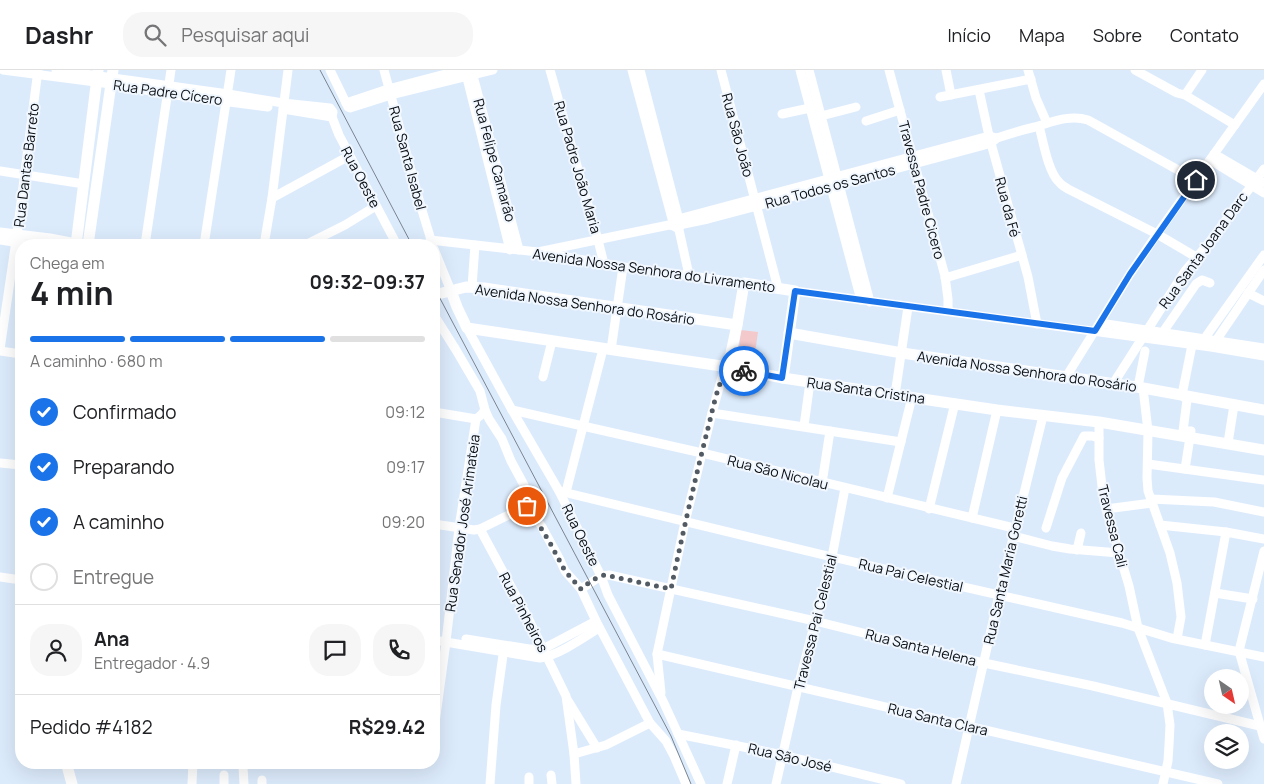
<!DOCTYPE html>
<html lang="pt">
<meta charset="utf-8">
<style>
:root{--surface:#fff;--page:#f6f6f6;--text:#202124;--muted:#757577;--line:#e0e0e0;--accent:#1a73e8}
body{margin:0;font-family:Manrope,sans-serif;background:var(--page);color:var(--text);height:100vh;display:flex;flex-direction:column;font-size:19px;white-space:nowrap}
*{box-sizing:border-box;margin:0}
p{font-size:16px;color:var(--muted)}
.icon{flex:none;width:28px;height:28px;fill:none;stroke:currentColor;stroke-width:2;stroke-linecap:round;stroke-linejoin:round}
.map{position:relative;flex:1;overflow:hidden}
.drawer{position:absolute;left:15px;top:169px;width:425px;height:530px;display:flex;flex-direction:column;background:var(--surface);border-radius:20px;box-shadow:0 5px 20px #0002}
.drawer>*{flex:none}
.needle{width:32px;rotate:146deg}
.buttons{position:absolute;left:1204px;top:599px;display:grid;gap:10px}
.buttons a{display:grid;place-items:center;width:45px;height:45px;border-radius:50%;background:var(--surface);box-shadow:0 5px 20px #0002;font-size:25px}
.pin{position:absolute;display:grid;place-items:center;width:42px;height:42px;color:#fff;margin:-21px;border:2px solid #fff;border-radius:50%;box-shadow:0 1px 5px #0007}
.courier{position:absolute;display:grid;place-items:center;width:50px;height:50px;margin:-25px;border:4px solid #1a73e8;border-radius:50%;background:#fff;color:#222;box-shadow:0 1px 6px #0007}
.headline em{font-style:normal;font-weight:700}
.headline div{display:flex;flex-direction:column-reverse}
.headline{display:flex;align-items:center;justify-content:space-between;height:85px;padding:0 15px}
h1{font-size:32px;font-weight:700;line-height:38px}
.bar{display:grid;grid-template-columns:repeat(4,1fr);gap:8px 5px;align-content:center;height:60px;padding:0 15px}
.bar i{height:6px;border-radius:4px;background:var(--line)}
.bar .active{background:var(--accent)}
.bar p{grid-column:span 4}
.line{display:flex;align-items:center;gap:12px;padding:0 15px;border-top:1px solid var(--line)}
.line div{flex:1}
.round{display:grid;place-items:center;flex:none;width:52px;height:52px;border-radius:20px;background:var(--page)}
ol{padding:0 15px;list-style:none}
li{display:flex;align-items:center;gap:15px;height:55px}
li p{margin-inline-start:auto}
li .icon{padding:5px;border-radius:50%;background:var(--accent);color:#fff;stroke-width:4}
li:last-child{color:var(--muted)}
li i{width:28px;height:28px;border:2px solid var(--line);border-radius:50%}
header{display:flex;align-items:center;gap:30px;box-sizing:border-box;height:70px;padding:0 25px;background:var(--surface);border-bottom:1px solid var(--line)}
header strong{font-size:24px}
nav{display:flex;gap:28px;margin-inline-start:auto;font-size:18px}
.search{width:350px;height:45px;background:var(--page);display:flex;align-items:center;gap:12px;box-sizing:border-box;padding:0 18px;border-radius:20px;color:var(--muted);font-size:19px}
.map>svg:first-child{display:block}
.green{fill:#f4c9cc}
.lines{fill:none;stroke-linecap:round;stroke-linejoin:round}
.minor{stroke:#fff;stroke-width:9}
.major{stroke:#fff;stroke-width:11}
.tram{stroke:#7a8490;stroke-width:1}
.done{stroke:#525b64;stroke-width:5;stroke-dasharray:0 9}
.route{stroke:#1a73e8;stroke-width:6}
.labels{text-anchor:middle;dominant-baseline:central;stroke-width:4;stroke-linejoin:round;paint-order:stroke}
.street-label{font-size:14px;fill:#080d12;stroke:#f1f7fe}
</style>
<header>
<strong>Dashr</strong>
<div class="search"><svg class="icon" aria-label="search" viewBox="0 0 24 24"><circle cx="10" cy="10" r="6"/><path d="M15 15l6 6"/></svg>Pesquisar aqui</div>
<nav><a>Início</a><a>Mapa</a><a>Sobre</a><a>Contato</a></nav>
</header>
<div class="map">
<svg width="1264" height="714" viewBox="0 0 1264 714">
<rect width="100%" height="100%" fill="#dcebfc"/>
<path class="green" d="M 741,260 L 758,262 L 754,290 L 738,288 Z"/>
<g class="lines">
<g class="minor">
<path d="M 3,0 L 111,14 L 168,24 L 268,37"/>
<path d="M 56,0 L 228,24 L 283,33 L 330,38 L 333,42 L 332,47 L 339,65 L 397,175"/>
<path d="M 330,0 L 348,37 L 350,38 L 391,25 L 493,0"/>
<path d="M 384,0 L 421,137 L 432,173"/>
<path d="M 465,0 L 510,180"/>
<path d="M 550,0 L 598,170 L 604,194"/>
<path d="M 632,0 L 674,156 L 677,158"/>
<path d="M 640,0 L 680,154 L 679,160 L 689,205"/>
<path d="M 721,0 L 778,218"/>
<path d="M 800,0 L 861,230"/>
<path d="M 809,0 L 870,232"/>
<path d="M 889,0 L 945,206 L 948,229 L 948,241"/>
<path d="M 946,0 L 951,25"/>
<path d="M 1028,0 L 1036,28 L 1047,53"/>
<path d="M 1135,0 L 1177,23 L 1185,25 L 1235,55"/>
<path d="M 472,2 L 519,180"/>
<path d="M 979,20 L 989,66 L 1028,207 L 1037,254"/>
<path d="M 1185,25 L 1202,0"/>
<path d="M 940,27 L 1031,9"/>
<path d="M 346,33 L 388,19 L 461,0"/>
<path d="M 283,39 L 332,47"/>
<path d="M 782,44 L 810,38"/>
<path d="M 821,46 L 856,37"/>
<path d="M 866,51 L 900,40"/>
<path d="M 1039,56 C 1043,70 1048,102 1059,112 C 1061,115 1065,117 1068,119 L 1157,164 L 1196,187"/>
<path d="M 1214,84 L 1264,113"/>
<path d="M 1210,90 L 1264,123"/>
<path d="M 0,101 L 84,114"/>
<path d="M 272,128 L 349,86"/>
<path d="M 682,148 L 989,66 L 997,68"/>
<path d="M 0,162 L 50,168 L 76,173"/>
<path d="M 0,170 L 32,175"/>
<path d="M 430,170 L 538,182 L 623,197 L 744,213"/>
<path d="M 145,175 L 171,0"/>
<path d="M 204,175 L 231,0"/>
<path d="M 264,175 L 272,128 L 288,0"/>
<path d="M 305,175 L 345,155 L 376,136"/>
<path d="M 434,179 L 451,221"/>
<path d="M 538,182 L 669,155 L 674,156 L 708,149 L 981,76 L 991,73 L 997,68 C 1009,64 1022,60 1035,57 C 1052,52 1070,44 1088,50 L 1196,110"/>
<path d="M 945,208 L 1022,185"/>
<path d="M 472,217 L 475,175"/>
<path d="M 795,221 L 1211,277 L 1264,286"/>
<path d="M 1248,223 L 1264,231"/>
<path d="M 434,245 L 456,280 L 480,321 L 485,340 L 489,349 L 502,369 L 511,391 L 524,415 L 527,436 L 542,457 L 560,490 L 565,501 L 581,519 L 596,551 L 650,653 L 666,671 L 674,686 L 686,714"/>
<path d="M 1100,253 C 1155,261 1209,270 1264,278"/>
<path d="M 467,258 L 512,340 L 559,421 L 601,506 L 608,525 L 663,631 L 701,714"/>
<path d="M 1163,262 L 1196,214 L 1202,210 L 1210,213"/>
<path d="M 1202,272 L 1264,185"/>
<path d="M 1213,275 L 1264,200"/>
<path d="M 0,279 L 17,164 L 38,0"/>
<path d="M 611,280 L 623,197"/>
<path d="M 0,281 L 21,284"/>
<path d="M 543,307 L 552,271"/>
<path d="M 1066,307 L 1130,204 L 1157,164 L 1264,14"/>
<path d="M 1113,314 L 1185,201 L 1208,174 L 1264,99"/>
<path d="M 1138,317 L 1145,281"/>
<path d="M 1143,318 L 1148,361 L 1147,408 L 1148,421 L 1170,483 L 1177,513 L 1181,547 L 1177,569"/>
<path d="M 895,325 L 908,237"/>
<path d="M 512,340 L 702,383 L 1014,458"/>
<path d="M 434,342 L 476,349"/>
<path d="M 712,343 L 901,372"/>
<path d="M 1099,352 L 1099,390 L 1103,425 L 1106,439 L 1129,516 L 1138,558 L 1167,633 L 1170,655 L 1169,675 L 1168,691 L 1163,714"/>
<path d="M 804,356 L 810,312"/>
<path d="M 1228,373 L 1234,335"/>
<path d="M 0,393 L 21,395"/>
<path d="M 1148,394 L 1264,410"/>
<path d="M 1185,399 L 1191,361 L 1183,361 L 1187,330 L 1182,325 L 1192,275"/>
<path d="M 822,413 L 830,361"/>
<path d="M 559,421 L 832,487 L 1122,553 L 1171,568 L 1264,587"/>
<path d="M 566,422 L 603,279"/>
<path d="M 887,428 L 912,327"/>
<path d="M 1151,429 L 1214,432 L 1264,442"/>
<path d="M 929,439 L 955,333"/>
<path d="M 1106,439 L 1152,433"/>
<path d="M 972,448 L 997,340"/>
<path d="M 434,454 L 474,460 L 480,459 L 527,436"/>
<path d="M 1160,455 L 1226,462 L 1264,469"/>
<path d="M 1046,458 L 1062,408 L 1084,366 L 1092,366 L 1099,368"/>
<path d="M 480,459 L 529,550 L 566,626 L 574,684 L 576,714"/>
<path d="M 1013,466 L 1052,476 L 1070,479 L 1119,483"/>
<path d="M 1077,480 L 1081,463"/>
<path d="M 1264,481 L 1239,581 L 1264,669"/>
<path d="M 0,507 L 21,510"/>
<path d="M 581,519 L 601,506 L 609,505 L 815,551 L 984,593 L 1093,616 L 1264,657"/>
<path d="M 1215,523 L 1253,529"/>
<path d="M 466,569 L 529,579 L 543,579 L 596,551"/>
<path d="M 434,570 L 540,588 C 559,585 583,568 599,558"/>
<path d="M 1205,575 L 1226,462"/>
<path d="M 657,584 L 1218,714"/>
<path d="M 661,623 L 657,584 L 685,452 L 712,343 L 722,307 L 728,297"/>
<path d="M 567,629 L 597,678"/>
<path d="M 435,653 L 446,572 L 459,458 L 476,349 L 481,345 L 485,340"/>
<path d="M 678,664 L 783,685 L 901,714"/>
<path d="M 574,684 L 606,675 L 650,653"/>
<path d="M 241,692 L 243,697 L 244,714"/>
<path d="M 224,705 L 224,714"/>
<path d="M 551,705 L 552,714"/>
<path d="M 529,707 L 529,714"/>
<path d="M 192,714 L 193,692"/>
<path d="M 262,714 L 262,710"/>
<path d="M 490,714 L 496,635 L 504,578"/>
<path d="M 727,714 L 736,675"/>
<path d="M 776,714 L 798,617 L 832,487 L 845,418"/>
<path d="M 956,714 L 999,525 L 1043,346"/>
</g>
<g class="major">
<path d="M 76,175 L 98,0"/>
<path d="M 88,175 L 113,0"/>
<path d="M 451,221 L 457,237 L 467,258 L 728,297 L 783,308 L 895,325 L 997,340 L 1099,352 L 1264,380"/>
<path d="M 434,225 L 466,217 L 484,218 L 737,255"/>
<path d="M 789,263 L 902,283 L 1143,318 L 1264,340"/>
<path d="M 728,297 L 737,255 L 744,213 L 795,221 L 783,308"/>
<path d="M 66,692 L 72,714"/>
</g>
<g class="tram">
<path d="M 320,0 L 412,175"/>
<path d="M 434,217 L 671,666 L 691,714"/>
</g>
</g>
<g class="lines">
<path class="done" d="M 527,436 L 549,471 L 565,501 L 581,519 C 588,513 596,507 605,505 L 671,519 C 682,466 694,414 707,362 C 712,344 717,313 728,298 L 744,301"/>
<path class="route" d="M 744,301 L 782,308 L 795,221 L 1095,261 L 1130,204 L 1196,110"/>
</g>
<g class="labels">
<g class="street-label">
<text transform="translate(168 22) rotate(8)">Rua Padre Cícero</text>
<text transform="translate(738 65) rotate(75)">Rua São João</text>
<text transform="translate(408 88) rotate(75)">Rua Santa Isabel</text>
<text transform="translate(495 90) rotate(75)">Rua Felipe Camarão</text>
<text transform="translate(26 95) rotate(-83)">Rua Dantas Barreto</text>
<text transform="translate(578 97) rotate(74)">Rua Padre João Maria</text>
<text transform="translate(361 107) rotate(62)">Rua Oeste</text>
<text transform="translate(830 116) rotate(-15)">Rua Todos os Santos</text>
<text transform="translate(922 120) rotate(75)">Travessa Padre Cicero</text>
<text transform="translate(1008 137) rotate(75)">Rua da Fé</text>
<text transform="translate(1203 180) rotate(-54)">Rua Santa Joana Darc</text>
<text transform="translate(654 200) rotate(8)">Avenida Nossa Senhora do Livramento</text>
<text transform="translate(585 234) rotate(8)">Avenida Nossa Senhora do Rosário</text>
<text transform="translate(1027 301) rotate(8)">Avenida Nossa Senhora do Rosário</text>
<text transform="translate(866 320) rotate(8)">Rua Santa Cristina</text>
<text transform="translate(778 402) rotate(14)">Rua São Nicolau</text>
<text transform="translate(462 453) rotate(-82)">Rua Senador José Arimateia</text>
<text transform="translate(1113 456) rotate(76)">Travessa Cali</text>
<text transform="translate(581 465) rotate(64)">Rua Oeste</text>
<text transform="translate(1005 500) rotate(-77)">Rua Santa Maria Goretti</text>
<text transform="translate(911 505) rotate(13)">Rua Pai Celestial</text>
<text transform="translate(524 542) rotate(62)">Rua Pinheiros</text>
<text transform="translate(815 552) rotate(-76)">Travessa Pai Celestial</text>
<text transform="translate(921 577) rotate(14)">Rua Santa Helena</text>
<text transform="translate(938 649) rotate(13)">Rua Santa Clara</text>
<text transform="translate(790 687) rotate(13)">Rua São José</text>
</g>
</g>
</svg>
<div class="buttons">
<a><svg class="needle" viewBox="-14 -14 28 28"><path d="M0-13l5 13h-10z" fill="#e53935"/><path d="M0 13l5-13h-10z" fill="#757577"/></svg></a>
<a><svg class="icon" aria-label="layers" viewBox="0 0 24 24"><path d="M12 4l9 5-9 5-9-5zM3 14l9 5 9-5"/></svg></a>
</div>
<div class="pin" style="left:527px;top:436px;background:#ea580c"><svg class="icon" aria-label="bag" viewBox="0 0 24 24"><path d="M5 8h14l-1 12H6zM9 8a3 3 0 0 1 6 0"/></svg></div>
<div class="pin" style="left:1196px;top:110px;background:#1f2937"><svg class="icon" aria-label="home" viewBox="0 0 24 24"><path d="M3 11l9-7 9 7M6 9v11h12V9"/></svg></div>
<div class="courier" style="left:744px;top:301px"><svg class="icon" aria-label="bike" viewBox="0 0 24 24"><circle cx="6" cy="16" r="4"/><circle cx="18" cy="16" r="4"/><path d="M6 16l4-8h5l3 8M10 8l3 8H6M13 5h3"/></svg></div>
<section class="drawer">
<div class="headline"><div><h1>4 min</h1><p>Chega em</p></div><em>09:32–09:37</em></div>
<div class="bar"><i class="active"></i><i class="active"></i><i class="active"></i><i></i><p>A caminho · 680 m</p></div>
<ol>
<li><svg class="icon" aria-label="check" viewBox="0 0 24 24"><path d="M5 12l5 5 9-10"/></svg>Confirmado<p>09:12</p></li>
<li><svg class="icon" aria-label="check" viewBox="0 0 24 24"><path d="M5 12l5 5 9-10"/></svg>Preparando<p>09:17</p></li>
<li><svg class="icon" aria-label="check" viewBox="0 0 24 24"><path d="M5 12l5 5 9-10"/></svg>A caminho<p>09:20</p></li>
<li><i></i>Entregue</li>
</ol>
<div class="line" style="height:90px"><a class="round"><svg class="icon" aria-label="person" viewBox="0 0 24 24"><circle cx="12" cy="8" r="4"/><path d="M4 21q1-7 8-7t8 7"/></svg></a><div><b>Ana</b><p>Entregador · 4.9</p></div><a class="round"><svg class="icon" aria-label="chat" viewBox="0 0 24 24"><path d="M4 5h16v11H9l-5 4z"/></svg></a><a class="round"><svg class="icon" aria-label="phone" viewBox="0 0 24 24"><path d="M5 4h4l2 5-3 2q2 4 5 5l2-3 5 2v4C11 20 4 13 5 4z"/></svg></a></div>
<div class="line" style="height:65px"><div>Pedido #4182</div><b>R$29.42</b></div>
</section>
</div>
